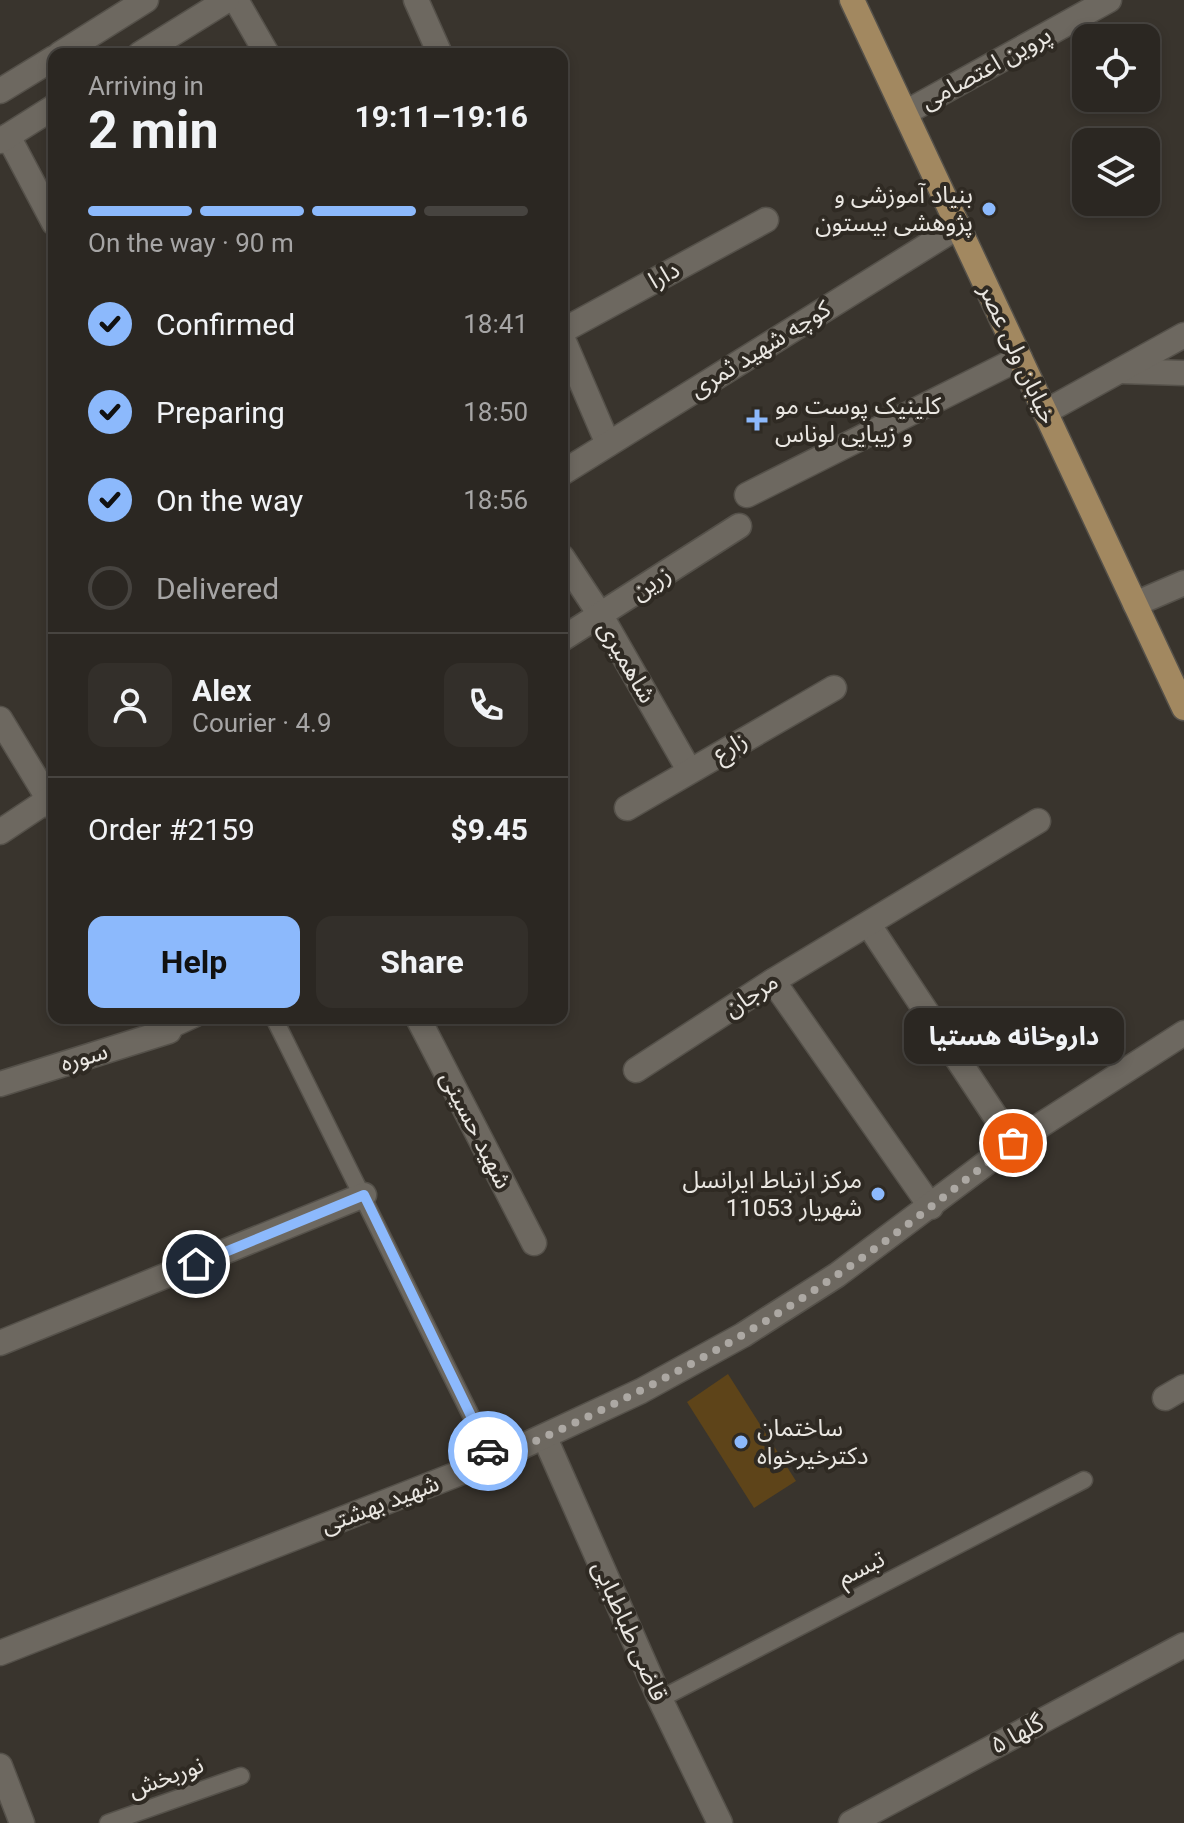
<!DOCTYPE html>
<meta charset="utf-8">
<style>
:root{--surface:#2b2722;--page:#332f2a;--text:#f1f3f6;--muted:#a6a5a5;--line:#474440;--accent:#8cb9fc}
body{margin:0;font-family:Roboto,"Noto Sans Arabic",sans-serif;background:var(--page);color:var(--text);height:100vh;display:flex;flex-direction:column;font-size:30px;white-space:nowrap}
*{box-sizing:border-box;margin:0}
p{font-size:26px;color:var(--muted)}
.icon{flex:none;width:44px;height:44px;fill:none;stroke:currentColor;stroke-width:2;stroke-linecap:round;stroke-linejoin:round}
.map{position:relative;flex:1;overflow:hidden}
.side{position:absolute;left:48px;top:48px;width:520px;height:976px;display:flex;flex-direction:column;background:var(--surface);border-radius:16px;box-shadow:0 4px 12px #0003,0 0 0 2px var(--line)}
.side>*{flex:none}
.controls{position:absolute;left:1072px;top:24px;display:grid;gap:16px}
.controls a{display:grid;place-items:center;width:88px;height:88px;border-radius:16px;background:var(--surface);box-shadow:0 4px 12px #0003,0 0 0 2px var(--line);font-size:40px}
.pin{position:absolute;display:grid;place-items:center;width:68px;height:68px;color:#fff;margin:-34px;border:4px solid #fff;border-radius:50%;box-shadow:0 2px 8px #0007}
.courier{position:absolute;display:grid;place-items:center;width:80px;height:80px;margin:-40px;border:6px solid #8cb9fc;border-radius:50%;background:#fff;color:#222;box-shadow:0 2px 10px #0007}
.bubble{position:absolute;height:56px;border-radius:16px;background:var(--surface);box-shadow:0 4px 12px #0003,0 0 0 2px var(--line);font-size:26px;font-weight:700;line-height:56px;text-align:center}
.summary em{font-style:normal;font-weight:700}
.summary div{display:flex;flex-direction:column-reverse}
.summary{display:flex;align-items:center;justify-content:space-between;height:136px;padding:0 40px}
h1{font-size:52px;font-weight:700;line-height:60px}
.bar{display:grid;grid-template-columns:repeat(4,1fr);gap:12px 8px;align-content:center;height:96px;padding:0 40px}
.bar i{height:10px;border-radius:6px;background:var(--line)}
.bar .active{background:var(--accent)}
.bar p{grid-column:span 4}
.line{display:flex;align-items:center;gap:20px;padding:0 40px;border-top:2px solid var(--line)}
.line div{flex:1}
.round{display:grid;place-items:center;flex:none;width:84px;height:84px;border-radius:16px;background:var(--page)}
ol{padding:0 40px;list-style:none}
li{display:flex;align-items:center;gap:24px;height:88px}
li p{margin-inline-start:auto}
li .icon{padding:8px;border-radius:50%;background:var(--accent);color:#111;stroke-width:4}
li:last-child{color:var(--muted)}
li i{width:44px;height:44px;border:4px solid var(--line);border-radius:50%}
.cta{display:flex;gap:16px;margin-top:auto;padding:16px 40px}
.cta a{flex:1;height:92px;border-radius:16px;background:var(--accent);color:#111;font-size:32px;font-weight:700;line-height:92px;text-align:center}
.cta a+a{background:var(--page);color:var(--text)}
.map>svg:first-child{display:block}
.building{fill:#5e4419}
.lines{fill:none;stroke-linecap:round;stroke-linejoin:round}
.lane-casing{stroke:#55514a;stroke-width:19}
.street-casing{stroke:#55514a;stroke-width:27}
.secondary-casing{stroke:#55514a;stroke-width:27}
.primary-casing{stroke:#55514a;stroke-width:27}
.lane{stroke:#6d6860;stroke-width:16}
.street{stroke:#6d6860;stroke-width:24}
.secondary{stroke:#6d6860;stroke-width:24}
.primary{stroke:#a28860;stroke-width:24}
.done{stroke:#aca8a3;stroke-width:8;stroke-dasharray:0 14.4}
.route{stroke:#8cb9fc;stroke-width:10}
.poi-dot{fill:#8cb9fc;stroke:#2f2a23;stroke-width:3}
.labels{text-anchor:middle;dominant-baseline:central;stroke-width:8;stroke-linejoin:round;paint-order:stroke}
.street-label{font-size:24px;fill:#eae7e2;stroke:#2f2a23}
.poi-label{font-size:24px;fill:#eae7e2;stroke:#2f2a23;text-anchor:end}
</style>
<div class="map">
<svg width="1184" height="1823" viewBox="0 0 1184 1823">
<rect width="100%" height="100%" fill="#39342d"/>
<path class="building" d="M 728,1374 L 796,1481 L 754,1508 L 687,1402 Z"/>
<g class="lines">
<g class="lane-casing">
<g id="lane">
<path d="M 274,1018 L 493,1460"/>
<path d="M 169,1031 L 197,1018"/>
<path d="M 660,1699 L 1084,1480"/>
<path d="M 108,1823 L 241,1776"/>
</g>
</g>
<g class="street-casing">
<g id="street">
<path d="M 236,0 L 267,54"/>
<path d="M 416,0 L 440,54"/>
<path d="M 905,113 L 1109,0"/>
<path d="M 8,136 L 54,223"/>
<path d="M 562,331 L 766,220"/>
<path d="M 562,337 L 608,444"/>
<path d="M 1120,371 L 1184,373"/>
<path d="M 1045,412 L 1184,335"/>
<path d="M 562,473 L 959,226"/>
<path d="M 747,495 L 1020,358"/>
<path d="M 562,557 L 601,616 L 689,770"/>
<path d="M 1135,604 L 1184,583"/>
<path d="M 562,639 L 739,526"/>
<path d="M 0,719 L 54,808"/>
<path d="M 627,808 L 834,688"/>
<path d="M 0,832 L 54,796"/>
<path d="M 869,925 L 1013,1143"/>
<path d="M 773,981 L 931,1207"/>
<path d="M 418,1018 L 534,1243"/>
<path d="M 636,1070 L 773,981 L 1038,821"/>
<path d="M 0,1084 L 169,1031 L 162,1018"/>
<path d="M 0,1343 L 364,1195"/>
<path d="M 1165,1398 L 1184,1387"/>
<path d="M 545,1438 L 660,1699 L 720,1823"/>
<path d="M 0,1766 L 22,1823"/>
<path d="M 851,1823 L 1184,1645"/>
</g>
</g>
<g class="secondary-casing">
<g id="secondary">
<path d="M 60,54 L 146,0"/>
<path d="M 140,54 L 227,0"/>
<path d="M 0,91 L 54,58"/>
<path d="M 0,141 L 54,107"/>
<path d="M 0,1653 L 493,1460 L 641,1391 L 743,1335 L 837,1275 L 1013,1143 L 1184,1033"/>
</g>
</g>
<g class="primary-casing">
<path id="primary" d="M 852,0 L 1184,708"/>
</g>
<use href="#lane" class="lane"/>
<use href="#street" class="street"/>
<use href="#secondary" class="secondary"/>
<use href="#primary" class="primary"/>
</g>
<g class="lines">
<path class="done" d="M 488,1451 L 493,1460 C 612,1408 729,1349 837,1275 C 898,1234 955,1188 1013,1143"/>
<path class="route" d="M 196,1264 L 364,1195 L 488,1451"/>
</g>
<g class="poi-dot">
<circle cx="989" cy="209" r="8"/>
<path d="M753 408h8v8h8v8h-8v8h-8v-8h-8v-8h8z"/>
<circle cx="878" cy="1194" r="8"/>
<circle cx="741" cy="1442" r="8"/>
</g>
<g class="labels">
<g class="street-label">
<text transform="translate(986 68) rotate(-29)">پروین اعتصامی</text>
<text transform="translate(664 275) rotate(-29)">دارا</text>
<text transform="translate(760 349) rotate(-32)">کوچه شهید ثمری</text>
<text transform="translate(1018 354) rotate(65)">خیابان ولی عصر</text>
<text transform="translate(651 583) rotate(-33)">زرین</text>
<text transform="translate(627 662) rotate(60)">شاهمیری</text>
<text transform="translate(730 747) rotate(-30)">زارع</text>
<text transform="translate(751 995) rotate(-33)">مرجان</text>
<text transform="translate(84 1057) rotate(-17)">سوره</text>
<text transform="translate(476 1130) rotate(63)">شهید حسینی</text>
<text transform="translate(380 1504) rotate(-21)">شهید بهشتی</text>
<text transform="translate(861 1568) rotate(-27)">تبسم</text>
<text transform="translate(630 1631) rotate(66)">قاضی طباطبایی</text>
<text transform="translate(1017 1734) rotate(-28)">گلها ۵</text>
<text transform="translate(166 1777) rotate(-20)">نوربخش</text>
</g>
<g class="poi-label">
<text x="973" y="195">بنیاد آموزشی و<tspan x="973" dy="28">پژوهشی بیستون</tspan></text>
<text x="775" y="406" text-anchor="start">کلینیک پوست مو<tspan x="775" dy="28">و زیبایی لوناس</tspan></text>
<text x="862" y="1180">مرکز ارتباط ایرانسل<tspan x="862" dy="28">11053 شهریار</tspan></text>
<text x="757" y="1428" text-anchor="start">ساختمان<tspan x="757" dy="28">دکترخیرخواه</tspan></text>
</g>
</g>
</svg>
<div class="controls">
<a><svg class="icon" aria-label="locate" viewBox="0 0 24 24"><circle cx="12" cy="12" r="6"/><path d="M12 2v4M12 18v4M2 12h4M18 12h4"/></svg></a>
<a><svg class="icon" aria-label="layers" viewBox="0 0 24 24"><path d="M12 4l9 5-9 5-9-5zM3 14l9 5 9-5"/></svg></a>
</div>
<div class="pin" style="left:1013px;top:1143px;background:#ea580c"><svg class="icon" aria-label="bag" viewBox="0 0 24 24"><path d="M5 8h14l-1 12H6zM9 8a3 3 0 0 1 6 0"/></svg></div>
<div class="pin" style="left:196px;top:1264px;background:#1f2937"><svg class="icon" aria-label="home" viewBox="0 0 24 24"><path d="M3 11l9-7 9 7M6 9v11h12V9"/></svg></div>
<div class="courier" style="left:488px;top:1451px"><svg class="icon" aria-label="car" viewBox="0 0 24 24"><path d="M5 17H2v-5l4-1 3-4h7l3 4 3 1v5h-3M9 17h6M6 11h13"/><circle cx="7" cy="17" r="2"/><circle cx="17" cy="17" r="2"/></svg></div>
<div class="bubble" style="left:904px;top:1008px;width:220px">داروخانه هستیا</div>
<section class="side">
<div class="summary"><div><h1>2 min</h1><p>Arriving in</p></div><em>19:11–19:16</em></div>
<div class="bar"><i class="active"></i><i class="active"></i><i class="active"></i><i></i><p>On the way · 90 m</p></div>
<ol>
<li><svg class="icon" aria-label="check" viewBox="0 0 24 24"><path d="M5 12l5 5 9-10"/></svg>Confirmed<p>18:41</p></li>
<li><svg class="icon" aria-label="check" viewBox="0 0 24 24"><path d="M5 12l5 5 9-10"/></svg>Preparing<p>18:50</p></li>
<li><svg class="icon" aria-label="check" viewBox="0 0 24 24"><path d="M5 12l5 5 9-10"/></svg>On the way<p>18:56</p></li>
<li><i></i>Delivered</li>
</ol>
<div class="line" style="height:144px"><a class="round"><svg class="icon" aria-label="person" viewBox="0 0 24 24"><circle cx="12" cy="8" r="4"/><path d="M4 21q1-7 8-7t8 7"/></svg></a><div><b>Alex</b><p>Courier · 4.9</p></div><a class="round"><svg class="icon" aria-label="phone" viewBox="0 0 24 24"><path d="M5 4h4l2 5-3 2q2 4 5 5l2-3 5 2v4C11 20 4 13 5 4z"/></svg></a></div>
<div class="line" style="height:104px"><div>Order #2159</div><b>$9.45</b></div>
<div class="cta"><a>Help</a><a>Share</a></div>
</section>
</div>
